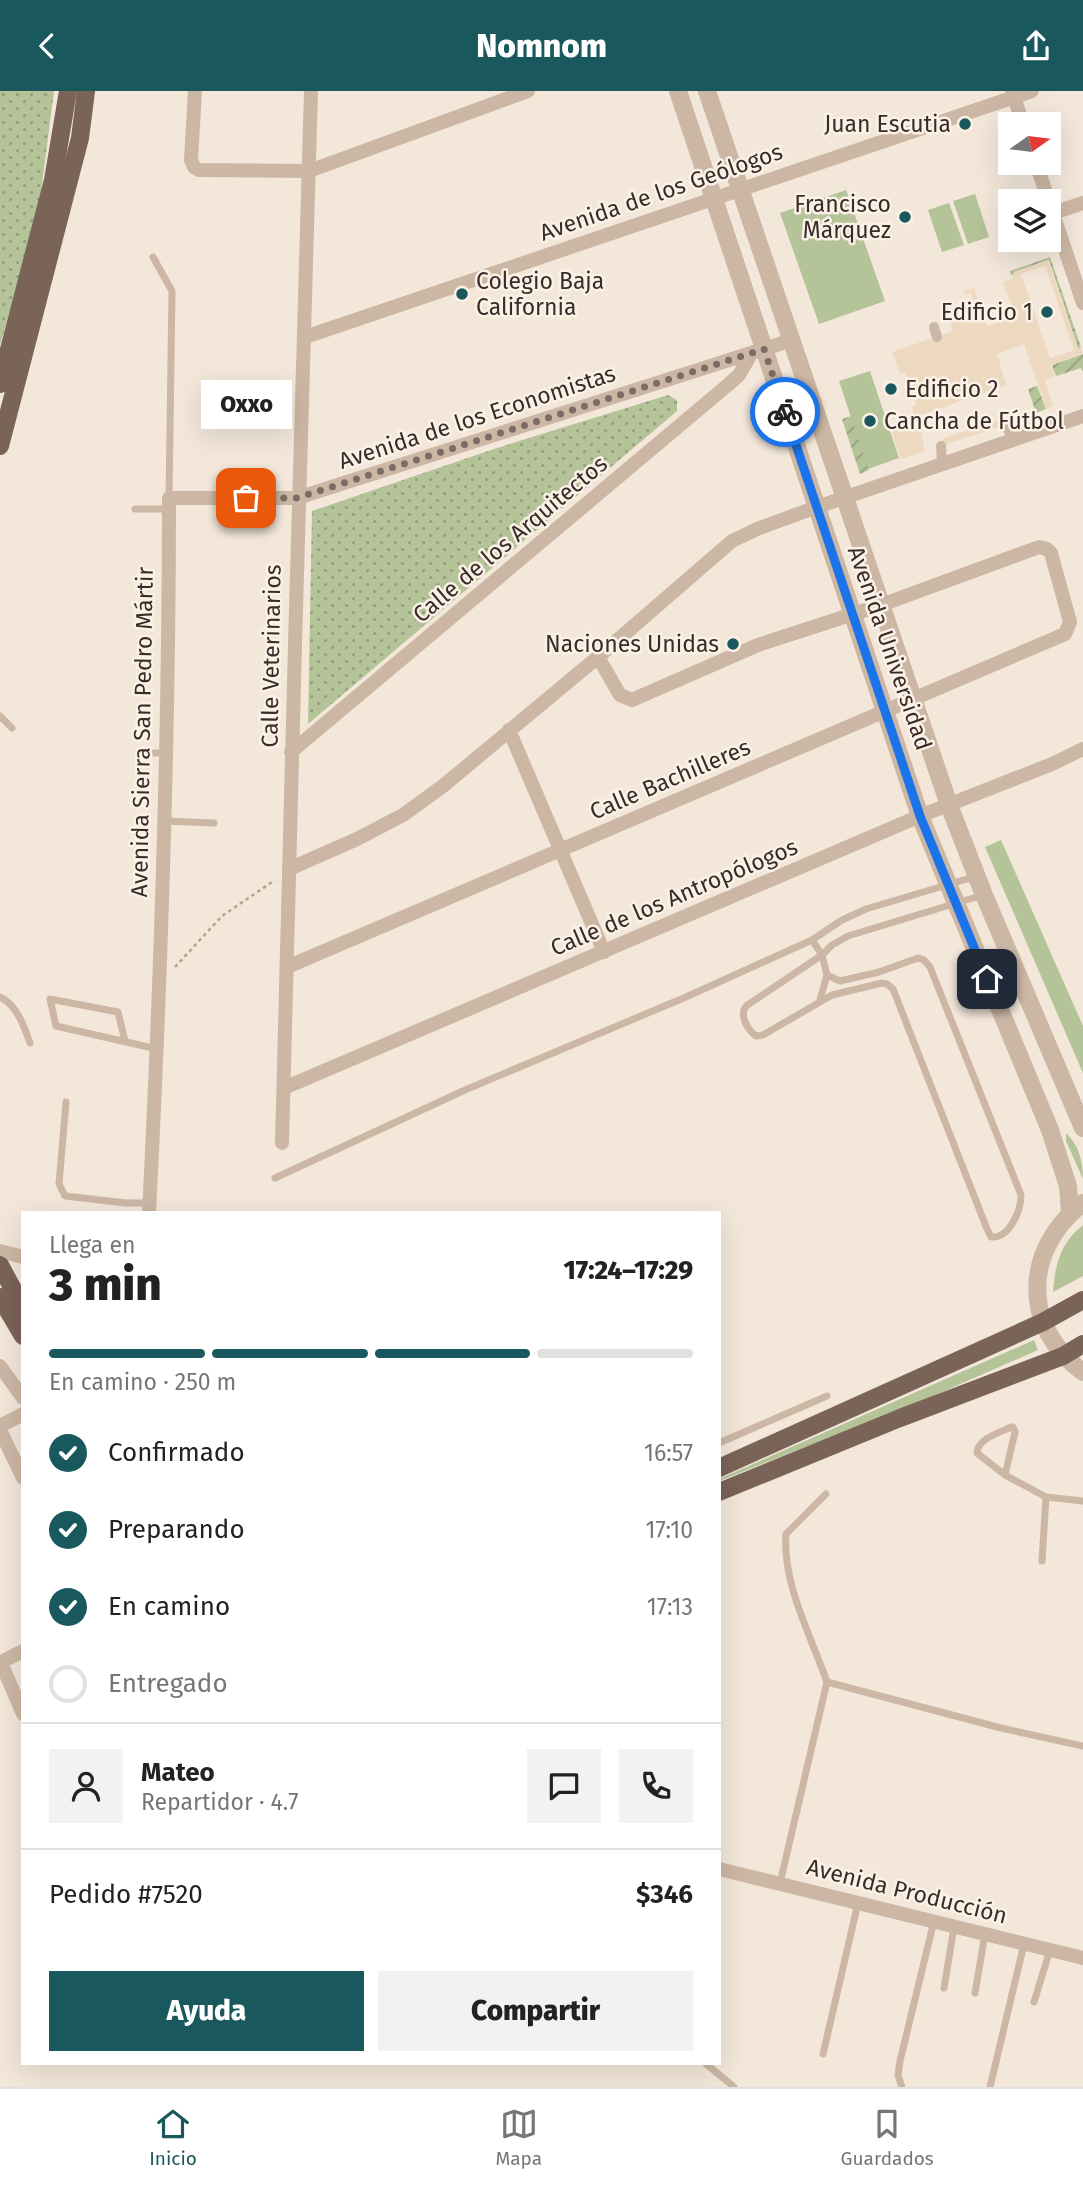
<!DOCTYPE html>
<html lang="es">
<meta charset="utf-8">
<style>
:root{--surface:#fff;--page:#f2f2f2;--text:#222;--muted:#767676;--line:#e0e0e0;--accent:#19585c}
body{margin:0;font-family:"Fira Sans",sans-serif;background:var(--page);color:var(--text);height:100vh;display:flex;flex-direction:column;font-size:26px;white-space:nowrap}
*{box-sizing:border-box;margin:0}
p{font-size:23px;color:var(--muted)}
.icon{flex:none;width:38px;height:38px;fill:none;stroke:currentColor;stroke-width:2;stroke-linecap:round;stroke-linejoin:round}
.map{position:relative;flex:1;overflow:hidden}
.drawer{position:absolute;left:21px;top:1120px;width:700px;height:854px;display:flex;flex-direction:column;background:var(--surface);border-radius:0px;box-shadow:0 7px 28px #0002}
.drawer>*{flex:none}
.needle{width:46px;rotate:76deg}
.tools{position:absolute;left:998px;top:21px;display:grid;gap:14px}
.tools a{display:grid;place-items:center;width:63px;height:63px;border-radius:0px;background:var(--surface);box-shadow:0 7px 28px #0002;font-size:35px}
.pin{position:absolute;display:grid;place-items:center;width:60px;height:60px;color:#fff;margin:-30px;border-radius:14px;box-shadow:0 4px 10px #0006}
.courier{position:absolute;display:grid;place-items:center;width:70px;height:70px;margin:-35px;border:5px solid #1a73e8;border-radius:50%;background:#fff;color:#222;box-shadow:0 2px 9px #0007}
.bubble{position:absolute;height:49px;border-radius:0px;background:var(--surface);box-shadow:0 7px 28px #0002;font-size:23px;font-weight:800;line-height:49px;text-align:center}
.summary em{font-style:normal;font-weight:800}
.summary div{display:flex;flex-direction:column-reverse}
.summary{display:flex;align-items:center;justify-content:space-between;height:119px;padding:0 28px}
h1{font-size:46px;font-weight:800;line-height:52px}
.bar{display:grid;grid-template-columns:repeat(4,1fr);gap:10px 7px;align-content:center;height:84px;padding:0 28px}
.bar i{height:9px;border-radius:5px;background:var(--line)}
.bar .selected{background:var(--accent)}
.bar p{grid-column:span 4}
.line{display:flex;align-items:center;gap:18px;padding:0 28px;border-top:2px solid var(--line)}
.line div{flex:1}
.round{display:grid;place-items:center;flex:none;width:74px;height:74px;border-radius:0px;background:var(--page)}
ol{padding:0 28px;list-style:none}
li{display:flex;align-items:center;gap:21px;height:77px}
li p{margin-inline-start:auto}
li .icon{padding:7px;border-radius:50%;background:var(--accent);color:#fff;stroke-width:4}
li:last-child{color:var(--muted)}
li i{width:38px;height:38px;border:4px solid var(--line);border-radius:50%}
.primary-button{display:flex;gap:14px;margin-top:auto;padding:14px 28px}
.primary-button a{flex:1;height:80px;border-radius:0px;background:var(--accent);color:#fff;font-size:28px;font-weight:800;line-height:80px;text-align:center}
.primary-button a+a{background:var(--page);color:var(--text)}
header{display:flex;justify-content:space-between;align-items:center;height:91px;padding:0 28px;background:var(--accent);color:#fff;font-size:32px;font-weight:800}
.menu{display:flex;justify-content:space-around;align-items:center;height:98px;border-top:2px solid var(--line);background:var(--surface);font-size:19px;color:var(--muted)}
.menu a{display:grid;justify-items:center;gap:4px}
.menu .selected{color:var(--accent)}
.map>svg:first-child{display:block}
.grass{fill:#b5c399}
.park{fill:url(#park-dots)}
.garden{fill:url(#garden-furrows)}
.plaza{fill:#ecd9c0;fill-rule:evenodd}
.lines{fill:none;stroke-linecap:round;stroke-linejoin:round}
.path{stroke:#b8a18f;stroke-width:2.5;stroke-dasharray:3.5 3.5;stroke-linecap:butt}
.service{stroke:#ccb7a5;stroke-width:7}
.pedestrian{stroke:#ccb7a5;stroke-width:10}
.minor{stroke:#ccb7a5;stroke-width:14}
.tertiary{stroke:#ccb7a5;stroke-width:18}
.primary{stroke:#7a6357;stroke-width:18}
.done{stroke:#796d66;stroke-width:7;stroke-dasharray:0 12.6}
.route{stroke:#1a73e8;stroke-width:9}
.poi-dot{fill:#19585c;stroke:#fbf1e7;stroke-width:2.5}
.labels{text-anchor:middle;dominant-baseline:central;stroke-width:5;stroke-linejoin:round;paint-order:stroke}
.poi-label{font-size:23px;fill:#372c27;stroke:#fbf1e7;text-anchor:end}
.street-label{font-size:23px;fill:#372c27;stroke:#fbf1e7}
</style>
<header><svg class="icon" aria-label="back" viewBox="0 0 24 24"><path d="M15 5l-7 7 7 7"/></svg>Nomnom<svg class="icon" aria-label="share" viewBox="0 0 24 24"><path d="M12 15V3M7 8l5-5 5 5M5 13v7h14v-7"/></svg></header>
<div class="map">
<svg width="1083" height="1996" viewBox="0 0 1083 1996">
<defs>
<pattern id="park-dots" width="8" height="8" patternUnits="userSpaceOnUse" patternTransform="scale(1.75)"><rect width="8" height="8" fill="#b5c399"/><path d="M2 2h.1M6 6h.1" fill="none" stroke="#949f7d" stroke-width="1.8" stroke-linecap="round"/></pattern>
<pattern id="garden-furrows" width="10" height="10" patternUnits="userSpaceOnUse" patternTransform="scale(1.75)"><rect width="10" height="10" fill="#b5c399"/><path d="M-1 1l2-2M0 10L10 0M9 11l2-2" fill="none" stroke="#949f7d"/></pattern>
</defs>
<rect width="100%" height="100%" fill="#f3e7da"/>
<g class="grass">
<path d="M 846,99 L 885,210 L 819,233 L 780,122 Z"/>
<path d="M 975,103 L 989,146 L 968,153 L 953,110 Z"/>
<path d="M 949,112 L 964,154 L 942,161 L 928,119 Z"/>
<path d="M 870,280 L 899,367 L 868,378 L 839,290 Z"/>
<path d="M 1001,749 L 1083,935 L 1083,982 L 985,756 Z"/>
<path d="M 1066,1042 C 1079,1054 1083,1071 1083,1088 L 1066,1050 Z"/>
<path d="M 1083,1134 L 1083,1185 L 1053,1201 C 1055,1173 1061,1151 1083,1134 Z"/>
<path d="M 1034,1249 L 1038,1259 L 910,1315 L 719,1390 L 719,1388 Z"/>
</g>
<g class="park">
<path d="M 0,0 L 54,0 L 39,117 L 0,254 Z"/>
<path d="M 668,304 L 677,309 L 677,320 L 308,633 L 312,420 L 497,357 Z"/>
</g>
<g class="garden">
<path d="M 1050,166 L 1081,256 L 1078,257 L 1049,169 L 1014,181 L 1014,184 L 1011,184 L 1010,180 Z"/>
<path d="M 1083,263 L 1083,281 L 1081,277 L 1056,285 L 1052,274 Z"/>
<path d="M 1037,295 L 1046,318 L 1036,322 L 1028,298 Z"/>
<path d="M 851,325 L 869,379 L 860,383 L 842,328 Z"/>
</g>
<g class="plaza">
<path d="M 1048,169 L 1078,257 L 1081,257 L 1083,262 L 1051,274 L 1055,285 L 1045,289 L 1053,315 L 1046,318 L 1024,253 L 997,263 L 1006,294 L 918,325 L 925,360 L 901,368 L 890,335 L 914,326 L 912,316 L 916,314 L 911,299 L 906,300 L 905,295 L 909,294 L 905,281 L 900,283 L 892,261 L 953,240 L 950,229 L 977,219 L 971,202 L 965,204 L 964,200 L 974,197 L 987,235 L 1015,226 L 1003,191 L 1012,188 L 1014,181 ZM 1045,175 L 1074,259 L 1050,267 L 1021,183 Z"/>
<path d="M 996,330 L 1005,334 L 941,355 L 944,347 Z"/>
</g>
<g class="lines">
<path class="path" d="M 175,876 L 222,825 L 275,789"/>
<g class="service">
<path d="M 153,166 L 172,200 L 169,407"/>
<path d="M 135,418 L 168,418"/>
<path d="M 0,625 L 12,637"/>
<path d="M 140,662 L 165,662"/>
<path d="M 164,730 L 214,732"/>
<path d="M 812,849 L 822,864 L 827,884 L 840,890 L 879,881 L 918,867 L 924,869 L 930,876 L 1021,1104 C 1021,1120 1009,1148 991,1146 L 987,1138 L 893,898 L 887,893 L 882,892 L 832,904 L 763,944 L 756,945 C 748,939 739,925 746,915 L 822,864 L 832,854 L 848,845 L 983,804"/>
<path d="M 0,906 C 17,914 24,935 30,952"/>
<path d="M 820,909 L 827,884"/>
<path d="M 125,950 L 118,921 L 50,908 L 56,935 L 157,958"/>
<path d="M 66,1011 L 59,1093 L 65,1105 L 126,1112 L 149,1112"/>
<path d="M 275,1087 L 465,999 L 686,906 L 812,849 L 842,829 L 866,818 L 977,785"/>
<path d="M 719,1352 L 827,1305"/>
<path d="M 1005,1384 L 1015,1341 L 1013,1336 L 1011,1336 C 999,1342 977,1348 977,1362 L 1005,1384 L 1046,1406 L 1083,1410"/>
<path d="M 826,1403 L 786,1443 C 782,1492 811,1545 827,1591"/>
<path d="M 1042,1470 L 1046,1406"/>
<path d="M 827,1591 L 1001,1637 L 1083,1655"/>
<path d="M 780,1792 L 827,1591"/>
<path d="M 944,1897 L 954,1836"/>
<path d="M 975,1902 L 985,1843"/>
<path d="M 1034,1911 L 1050,1859"/>
<path d="M 823,1963 L 858,1812"/>
<path d="M 705,1972 L 734,1996"/>
<path d="M 902,1996 L 898,1984 L 900,1970 L 934,1830"/>
<path d="M 990,1996 L 1024,1853"/>
</g>
<g class="pedestrian">
<path d="M 934,236 L 937,246"/>
<path d="M 1005,334 L 1014,348"/>
<path d="M 941,355 L 942,373"/>
</g>
<g class="minor">
<path d="M 195,0 L 191,69 L 194,76 L 199,79 L 309,80 L 528,0"/>
<path d="M 1012,0 L 1023,33"/>
<path d="M 1036,72 L 1083,212"/>
<path d="M 1053,122 L 1083,112"/>
<path d="M 305,246 L 1032,0"/>
<path d="M 509,639 L 604,861"/>
<path d="M 291,661 L 729,293 L 739,284 L 751,263"/>
<path d="M 289,778 L 357,748 L 403,724 L 443,695 L 598,566 L 732,450 L 757,438 L 817,416 L 1083,325"/>
<path d="M 287,876 L 1065,543 L 1070,531 L 1051,462 L 1047,458 L 1039,456 L 881,514 L 758,554 L 632,609 L 620,604 L 598,566"/>
<path d="M 284,997 L 920,725 L 1052,673 L 1083,658"/>
<path d="M 282,1052 C 291,701 300,351 311,0"/>
<path d="M 149,1122 C 161,884 169,645 169,407 L 297,407 L 792,249"/>
<path d="M 0,1160 L 23,1166"/>
<path d="M 0,1275 L 23,1307"/>
<path d="M 0,1335 L 23,1323"/>
<path d="M 0,1339 L 23,1387"/>
<path d="M 23,1560 L 5,1569 L 2,1574 L 23,1623"/>
<path d="M 719,1778 L 1083,1867"/>
</g>
<g class="tertiary">
<path d="M 678,0 L 920,725 L 1050,1039 L 1068,1095 L 1070,1122"/>
<path d="M 707,0 L 949,714 L 984,804 L 1083,1037"/>
<path d="M 1083,1112 C 1023,1158 1021,1236 1083,1281"/>
</g>
<g class="primary">
<path d="M 0,293 L 53,89 L 68,0"/>
<path d="M 0,355 L 80,47 L 86,0"/>
<path d="M 0,1174 L 23,1217"/>
<path d="M 0,1206 L 23,1245"/>
<path d="M 719,1377 L 1043,1231 L 1083,1209"/>
<path d="M 719,1401 L 900,1327 L 1063,1265 L 1083,1253"/>
</g>
</g>
<g class="lines">
<path class="done" d="M 246,407 L 297,407 L 764,258 L 785,321"/>
<path class="route" d="M 785,321 L 920,725 L 987,888"/>
</g>
<g class="poi-dot">
<circle cx="965" cy="33" r="7"/>
<circle cx="905" cy="126" r="7"/>
<circle cx="462" cy="203" r="7"/>
<circle cx="1047" cy="221" r="7"/>
<circle cx="891" cy="298" r="7"/>
<circle cx="870" cy="330" r="7"/>
<circle cx="733" cy="553" r="7"/>
</g>
<g class="labels">
<g class="poi-label">
<text x="951" y="33">Juan Escutia</text>
<text x="891" y="113">Francisco<tspan x="891" dy="26">Márquez</tspan></text>
<text x="476" y="190" text-anchor="start">Colegio Baja<tspan x="476" dy="26">California</tspan></text>
<text x="1033" y="221">Edificio 1</text>
<text x="905" y="298" text-anchor="start">Edificio 2</text>
<text x="884" y="330" text-anchor="start">Cancha de Fútbol</text>
<text x="719" y="553">Naciones Unidas</text>
</g>
<g class="street-label">
<text transform="translate(661 101) rotate(-19)">Avenida de los Geólogos</text>
<text transform="translate(477 326) rotate(-18)">Avenida de los Economistas</text>
<text transform="translate(510 448) rotate(-40)">Calle de los Arquitectos</text>
<text transform="translate(890 557) rotate(71)">Avenida Universidad</text>
<text transform="translate(271 565) rotate(-89)">Calle Veterinarios</text>
<text transform="translate(142 641) rotate(-89)">Avenida Sierra San Pedro Mártir</text>
<text transform="translate(670 688) rotate(-23)">Calle Bachilleres</text>
<text transform="translate(674 806) rotate(-23)">Calle de los Antropólogos</text>
<text transform="translate(907 1800) rotate(14)">Avenida Producción</text>
</g>
</g>
</svg>
<div class="tools">
<a><svg class="needle" viewBox="-14 -14 28 28"><path d="M0-13l5 13h-10z" fill="#e53935"/><path d="M0 13l5-13h-10z" fill="#767676"/></svg></a>
<a><svg class="icon" aria-label="layers" viewBox="0 0 24 24"><path d="M12 4l9 5-9 5-9-5zM3 14l9 5 9-5"/></svg></a>
</div>
<div class="pin" style="left:246px;top:407px;background:#ea580c"><svg class="icon" aria-label="bag" viewBox="0 0 24 24"><path d="M5 8h14l-1 12H6zM9 8a3 3 0 0 1 6 0"/></svg></div>
<div class="pin" style="left:987px;top:888px;background:#1f2937"><svg class="icon" aria-label="home" viewBox="0 0 24 24"><path d="M3 11l9-7 9 7M6 9v11h12V9"/></svg></div>
<div class="courier" style="left:785px;top:321px"><svg class="icon" aria-label="bike" viewBox="0 0 24 24"><circle cx="6" cy="16" r="4"/><circle cx="18" cy="16" r="4"/><path d="M6 16l4-8h5l3 8M10 8l3 8H6M13 5h3"/></svg></div>
<div class="bubble" style="left:201px;top:289px;width:91px">Oxxo</div>
<section class="drawer">
<div class="summary"><div><h1>3 min</h1><p>Llega en</p></div><em>17:24–17:29</em></div>
<div class="bar"><i class="selected"></i><i class="selected"></i><i class="selected"></i><i></i><p>En camino · 250 m</p></div>
<ol>
<li><svg class="icon" aria-label="check" viewBox="0 0 24 24"><path d="M5 12l5 5 9-10"/></svg>Confirmado<p>16:57</p></li>
<li><svg class="icon" aria-label="check" viewBox="0 0 24 24"><path d="M5 12l5 5 9-10"/></svg>Preparando<p>17:10</p></li>
<li><svg class="icon" aria-label="check" viewBox="0 0 24 24"><path d="M5 12l5 5 9-10"/></svg>En camino<p>17:13</p></li>
<li><i></i>Entregado</li>
</ol>
<div class="line" style="height:126px"><a class="round"><svg class="icon" aria-label="person" viewBox="0 0 24 24"><circle cx="12" cy="8" r="4"/><path d="M4 21q1-7 8-7t8 7"/></svg></a><div><b>Mateo</b><p>Repartidor · 4.7</p></div><a class="round"><svg class="icon" aria-label="chat" viewBox="0 0 24 24"><path d="M4 5h16v11H9l-5 4z"/></svg></a><a class="round"><svg class="icon" aria-label="phone" viewBox="0 0 24 24"><path d="M5 4h4l2 5-3 2q2 4 5 5l2-3 5 2v4C11 20 4 13 5 4z"/></svg></a></div>
<div class="line" style="height:91px"><div>Pedido #7520</div><b>$346</b></div>
<div class="primary-button"><a>Ayuda</a><a>Compartir</a></div>
</section>
</div>
<nav class="menu">
<a class="selected"><svg class="icon" aria-label="home" viewBox="0 0 24 24"><path d="M3 11l9-7 9 7M6 9v11h12V9"/></svg>Inicio</a>
<a><svg class="icon" aria-label="map" viewBox="0 0 24 24"><path d="M3 6l6-2 6 2 6-2v14l-6 2-6-2-6 2zM9 4v14M15 6v14"/></svg>Mapa</a>
<a><svg class="icon" aria-label="saved" viewBox="0 0 24 24"><path d="M7 4h10v16l-5-4-5 4z"/></svg>Guardados</a>
</nav>
